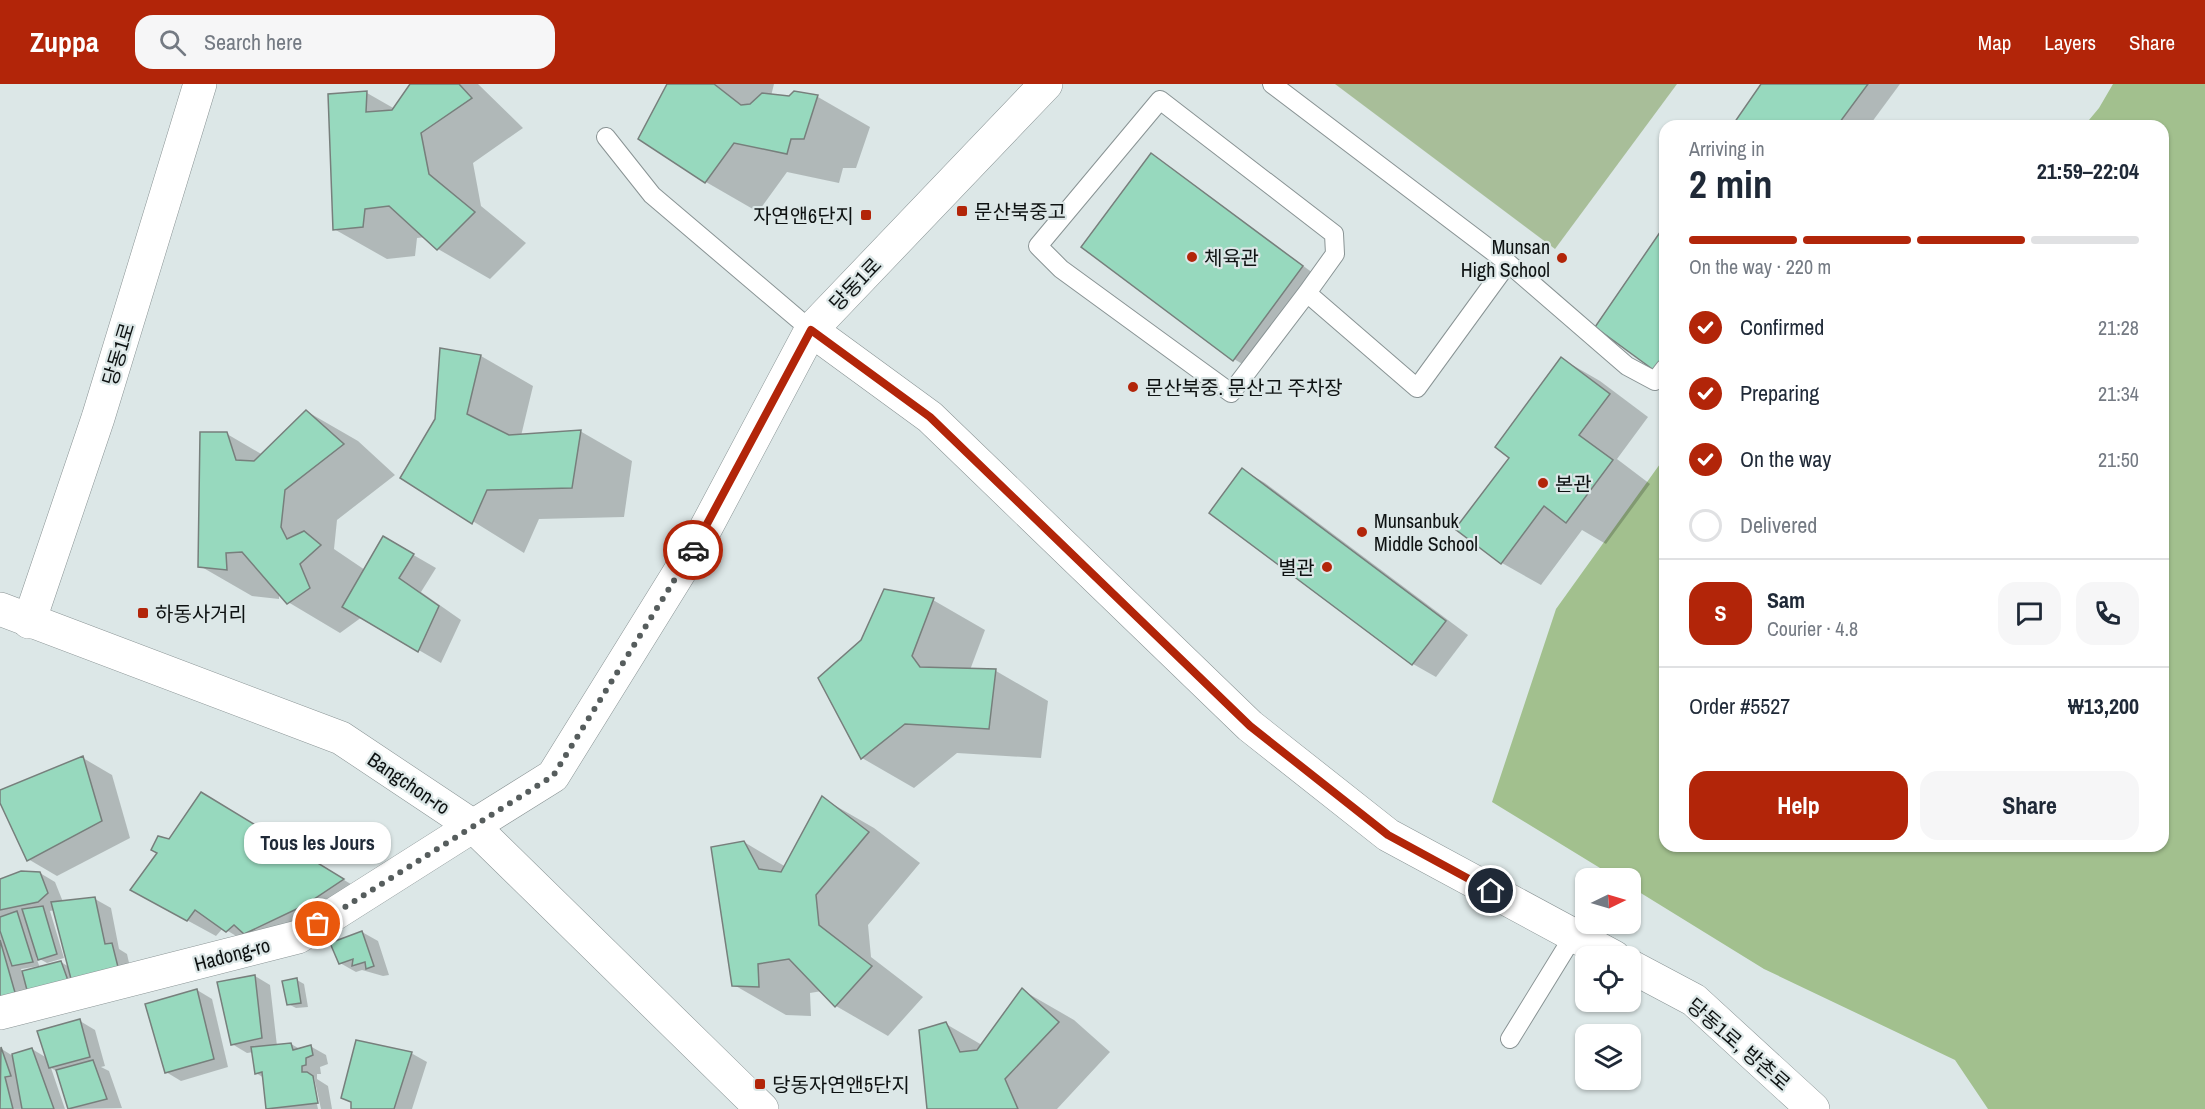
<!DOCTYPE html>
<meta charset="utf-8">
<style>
:root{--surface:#fff;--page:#f6f6f7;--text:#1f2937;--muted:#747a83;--line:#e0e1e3;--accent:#b22509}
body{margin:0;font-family:"Archivo Narrow","Noto Sans KR",sans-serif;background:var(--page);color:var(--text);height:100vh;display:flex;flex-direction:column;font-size:22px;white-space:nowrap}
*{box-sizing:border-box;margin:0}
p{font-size:20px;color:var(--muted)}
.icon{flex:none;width:33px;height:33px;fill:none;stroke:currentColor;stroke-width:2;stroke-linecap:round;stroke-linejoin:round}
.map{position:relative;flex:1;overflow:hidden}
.drawer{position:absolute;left:1659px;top:36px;width:510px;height:732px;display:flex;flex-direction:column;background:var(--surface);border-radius:18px;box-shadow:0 2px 4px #0004}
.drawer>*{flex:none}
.needle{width:39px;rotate:85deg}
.tools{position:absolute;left:1575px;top:784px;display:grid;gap:12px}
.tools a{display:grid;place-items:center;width:66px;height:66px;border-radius:12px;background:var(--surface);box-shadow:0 2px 4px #0004;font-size:30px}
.pin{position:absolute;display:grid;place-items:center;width:51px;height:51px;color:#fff;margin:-26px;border:3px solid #fff;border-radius:50%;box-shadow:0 2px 6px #0007}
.courier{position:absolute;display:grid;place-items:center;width:60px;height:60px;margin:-30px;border:4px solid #b22509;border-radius:50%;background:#fff;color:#222;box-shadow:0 2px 8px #0007}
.bubble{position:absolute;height:42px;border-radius:18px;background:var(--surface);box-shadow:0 2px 4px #0004;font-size:20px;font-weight:800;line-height:42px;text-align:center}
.overview em{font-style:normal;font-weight:800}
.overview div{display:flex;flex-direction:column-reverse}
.overview{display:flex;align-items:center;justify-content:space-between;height:102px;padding:0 30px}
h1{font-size:39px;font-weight:800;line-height:45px}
.bar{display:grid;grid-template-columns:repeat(4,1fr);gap:9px 6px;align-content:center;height:72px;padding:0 30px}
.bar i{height:8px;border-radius:4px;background:var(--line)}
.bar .current{background:var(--accent)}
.bar p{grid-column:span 4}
.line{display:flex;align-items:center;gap:15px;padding:0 30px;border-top:2px solid var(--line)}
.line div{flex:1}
.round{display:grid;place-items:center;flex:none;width:63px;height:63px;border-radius:18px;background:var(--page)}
ol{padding:0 30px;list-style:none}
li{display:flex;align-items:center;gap:18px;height:66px}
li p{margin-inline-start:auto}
li .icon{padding:6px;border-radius:50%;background:var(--accent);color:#fff;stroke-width:4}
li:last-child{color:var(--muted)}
li i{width:33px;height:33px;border:3px solid var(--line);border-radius:50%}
.action{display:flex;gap:12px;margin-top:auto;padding:12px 30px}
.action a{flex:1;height:69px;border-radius:18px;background:var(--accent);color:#fff;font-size:24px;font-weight:800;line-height:69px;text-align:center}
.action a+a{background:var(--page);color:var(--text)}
header{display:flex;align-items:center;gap:36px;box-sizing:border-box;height:84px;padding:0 30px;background:var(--accent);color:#fff}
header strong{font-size:28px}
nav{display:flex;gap:33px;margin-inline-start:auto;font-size:21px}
.search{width:420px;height:54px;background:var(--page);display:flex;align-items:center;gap:15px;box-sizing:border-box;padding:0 21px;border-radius:18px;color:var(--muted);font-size:22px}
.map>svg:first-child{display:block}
.green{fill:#a8be99}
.forest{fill:#a2c08e}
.shadow{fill:#0003;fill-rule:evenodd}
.building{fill:#97d9be;stroke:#777f7c;stroke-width:1.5}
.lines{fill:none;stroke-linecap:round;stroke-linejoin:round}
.service-casing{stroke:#899394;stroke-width:20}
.minor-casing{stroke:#899394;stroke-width:34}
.tertiary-casing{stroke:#899394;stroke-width:34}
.service{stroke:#fff;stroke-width:18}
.minor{stroke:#fff;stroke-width:33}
.tertiary{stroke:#fff;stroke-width:33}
.done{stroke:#565d5d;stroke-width:6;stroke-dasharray:0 10.8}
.route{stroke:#b22509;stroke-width:8}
.poi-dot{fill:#b22509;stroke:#dce7e7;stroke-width:2}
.labels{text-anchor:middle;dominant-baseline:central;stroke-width:4.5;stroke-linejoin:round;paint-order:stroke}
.poi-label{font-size:20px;fill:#0e1212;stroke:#dce7e7;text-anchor:start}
.street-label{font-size:20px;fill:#0e1212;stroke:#dce7e7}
</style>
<header>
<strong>Zuppa</strong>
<div class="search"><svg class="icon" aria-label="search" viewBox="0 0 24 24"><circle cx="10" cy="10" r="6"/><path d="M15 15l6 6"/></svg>Search here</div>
<nav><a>Map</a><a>Layers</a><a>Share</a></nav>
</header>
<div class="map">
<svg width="2205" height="1025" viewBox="0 0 2205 1025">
<rect width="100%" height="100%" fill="#dce7e7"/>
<path class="green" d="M 1335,0 L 1677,0 L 1555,165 Z"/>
<path class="forest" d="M 2113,0 L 2205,0 L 2205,1025 L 1988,1025 L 1955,976 L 1764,885 L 1631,803 L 1630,795 L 1618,795 L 1492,718 L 1556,525 L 1665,373 L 1665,762 L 2163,762 L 2163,42 L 2084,42 L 2099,24 Z"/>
<g class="shadow">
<path d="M 412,0 L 478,0 L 523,44 L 473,79 L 481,122 L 526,159 L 490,195 L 438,165 L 426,153 L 417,154 L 415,172 L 387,175 L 334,145 L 367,9 L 395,25 Z"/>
<path d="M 668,0 L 774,0 L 771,12 L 789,14 L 795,9 L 818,13 L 870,43 L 856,84 L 843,84 L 839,99 L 787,88 L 758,128 L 706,98 L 640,55 Z"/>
<path d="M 1762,0 L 1900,0 L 1869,42 L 1734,42 Z"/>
<path d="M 1152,71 L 1317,192 L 1249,284 L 1234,275 Z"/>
<path d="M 481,272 L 533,302 L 521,352 L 580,347 L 632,377 L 624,433 L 539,435 L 524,469 L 402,393 Z"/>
<path d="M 1562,275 L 1600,297 L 1648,333 L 1617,375 L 1650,400 L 1606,460 L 1582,446 L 1541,501 L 1502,479 L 1458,445 L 1511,374 Z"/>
<path d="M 306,327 L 358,357 L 395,391 L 337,436 L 334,465 L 365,486 L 384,454 L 436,484 L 421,508 L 461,536 L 441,579 L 362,533 L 340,549 L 288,518 L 279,508 L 279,515 L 252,512 L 200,482 L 227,350 L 263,371 Z"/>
<path d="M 1243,386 L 1265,399 L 1468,551 L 1436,593 L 1413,580 L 1211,429 Z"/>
<path d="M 933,516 L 985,546 L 970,586 L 996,587 L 1048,617 L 1041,674 L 957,669 L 914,704 L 862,674 Z"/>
<path d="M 83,674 L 112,691 L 130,754 L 57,792 L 28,775 L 0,715 L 0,708 Z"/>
<path d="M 822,714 L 874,744 L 920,779 L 868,841 L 871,873 L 923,913 L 888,952 L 836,922 L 822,907 L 810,909 L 811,932 L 786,931 L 734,901 L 744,758 L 786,783 Z"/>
<path d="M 231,727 L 372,813 L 256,864 L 223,844 L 216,852 L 161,822 L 170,757 Z"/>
<path d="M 40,789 L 55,798 L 63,818 L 95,815 L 111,824 L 119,865 L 127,870 L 132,892 L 0,921 L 0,850 L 3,852 L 0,845 L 0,797 ZM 55,826 L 69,883 L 61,878 L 40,884 L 36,873 L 47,879 L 64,874 L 50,827 ZM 39,882 L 39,884 L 22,889 L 21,885 Z"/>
<path d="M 362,848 L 378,857 L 389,891 L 383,892 L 362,886 L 356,888 L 340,879 Z"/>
<path d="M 255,892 L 270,901 L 277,962 L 291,960 L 300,965 L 310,962 L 326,971 L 328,980 L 320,983 L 321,990 L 317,990 L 317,995 L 328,1002 L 332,1025 L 321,1025 L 314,993 L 311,993 L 318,1025 L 267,1025 L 264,994 L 256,989 L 254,968 L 247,969 L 232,960 Z"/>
<path d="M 297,896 L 304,900 L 308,923 L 296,924 L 288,920 Z"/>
<path d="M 197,906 L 212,915 L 228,983 L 181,997 L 166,988 Z"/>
<path d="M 1022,906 L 1074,936 L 1110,968 L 1057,1025 L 929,1025 L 946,940 L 982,961 Z"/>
<path d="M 80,937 L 95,946 L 105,982 L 101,983 L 109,987 L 122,1024 L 69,1025 L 58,988 L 51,984 L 65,1025 L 0,1025 L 0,964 L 13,972 L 32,965 L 47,974 Z"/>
<path d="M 411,969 L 427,978 L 412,1025 L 352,1025 L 352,1019 L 343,1014 Z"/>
</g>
<g class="building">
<path d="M 410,0 L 459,0 L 472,14 L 421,49 L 429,90 L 475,128 L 437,166 L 389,122 L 365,125 L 363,143 L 333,146 L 328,10 L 367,7 L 366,28 L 392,26 Z"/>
<path d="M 667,0 L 714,0 L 741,21 L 750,20 L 762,9 L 789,12 L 794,7 L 818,11 L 804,55 L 791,55 L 787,70 L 734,59 L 705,99 L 638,55 Z"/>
<path d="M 1761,0 L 1868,0 L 1837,42 L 1732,42 Z"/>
<path d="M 1151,69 L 1303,182 L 1233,277 L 1081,163 Z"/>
<path d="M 1665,141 L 1665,273 L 1655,287 L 1595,243 Z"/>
<path d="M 440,264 L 481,271 L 467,330 L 509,351 L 581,346 L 572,404 L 487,406 L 472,440 L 400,394 L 435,335 Z"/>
<path d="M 1561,273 L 1610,310 L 1579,351 L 1613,376 L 1566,439 L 1544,422 L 1501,480 L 1455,445 L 1509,374 L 1495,363 Z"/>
<path d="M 306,326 L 344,360 L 285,406 L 281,443 L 287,455 L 304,447 L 321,461 L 300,480 L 310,504 L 287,520 L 242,468 L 226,469 L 227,486 L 198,483 L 200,348 L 227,348 L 236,376 L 254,377 Z"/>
<path d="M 1242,384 L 1446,537 L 1412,581 L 1209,429 Z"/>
<path d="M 383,452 L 414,470 L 399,494 L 439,522 L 418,568 L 342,523 Z"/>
<path d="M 884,505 L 934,514 L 912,572 L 920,583 L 996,585 L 989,645 L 905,640 L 861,675 L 818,594 L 861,556 Z"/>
<path d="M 83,672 L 102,737 L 27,777 L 0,719 L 0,706 Z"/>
<path d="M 201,708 L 344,795 L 305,821 L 244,850 L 234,841 L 226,848 L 195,826 L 187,837 L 130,806 L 157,769 L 151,766 L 158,752 L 169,755 Z"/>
<path d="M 822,712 L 869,748 L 816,811 L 819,841 L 872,882 L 835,923 L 789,875 L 758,880 L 759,903 L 732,902 L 711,763 L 744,757 L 759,785 L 781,788 Z"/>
<path d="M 21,787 L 40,788 L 48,809 L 38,818 L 0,826 L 0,795 Z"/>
<path d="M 95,813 L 105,860 L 112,859 L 118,883 L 71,895 L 51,818 Z"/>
<path d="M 43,822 L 57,870 L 38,876 L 22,825 Z"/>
<path d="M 17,827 L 33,878 L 12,882 L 0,847 L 0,833 Z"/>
<path d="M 362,847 L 374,882 L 366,885 L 365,878 L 352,882 L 353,875 L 339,880 L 330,859 Z"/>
<path d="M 0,856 L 16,912 L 0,916 Z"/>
<path d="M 61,877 L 70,902 L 28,910 L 22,887 Z"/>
<path d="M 255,891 L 262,954 L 231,961 L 217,898 Z"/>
<path d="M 297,894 L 301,919 L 287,921 L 282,897 Z"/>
<path d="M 1022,904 L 1059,938 L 1005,995 L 1018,1025 L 927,1025 L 919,946 L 946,938 L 960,968 L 977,966 Z"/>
<path d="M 197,905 L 214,975 L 165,989 L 145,920 Z"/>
<path d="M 80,935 L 90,973 L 49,984 L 37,947 Z"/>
<path d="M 356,956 L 412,968 L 394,1025 L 351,1025 L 351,1018 L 341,1014 Z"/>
<path d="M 291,959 L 293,966 L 311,961 L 313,971 L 306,974 L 306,981 L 302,982 L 302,988 L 307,988 L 313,992 L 318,1019 L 266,1025 L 262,988 L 255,990 L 251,963 Z"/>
<path d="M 1,963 L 11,992 L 5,993 L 13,1025 L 0,1025 Z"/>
<path d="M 32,964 L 54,1025 L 22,1025 L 12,970 Z"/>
<path d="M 93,976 L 107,1015 L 68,1025 L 56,986 Z"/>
</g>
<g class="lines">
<g class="service-casing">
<g id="service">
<path d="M 1272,0 L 1508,179 L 1417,304 L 1307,209 L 1231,309 L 1061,185 L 1038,162 L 1160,16 L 1334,150 L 1335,170 L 1307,209"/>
<path d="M 606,53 L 652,111 L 811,246"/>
<path d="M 1508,179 L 1627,282 L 1655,297 L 1665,284"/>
<path d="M 1510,955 L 1574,851"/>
</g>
</g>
<g class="minor-casing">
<g id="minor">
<path d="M 29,538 L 98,334 L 200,0"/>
<path d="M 0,929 L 298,853 L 473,742"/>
</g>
</g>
<g class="tertiary-casing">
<g id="tertiary">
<path d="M 811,246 L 930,333 L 1250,642 L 1388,751 L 1614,873"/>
<path d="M 0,525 L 341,654 L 473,742 L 762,1025"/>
<path d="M 473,742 L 553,692 L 700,455 L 811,246 L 1046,0"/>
<path d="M 1630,882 L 1694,916 L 1813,1025"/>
</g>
</g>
<use href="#service" class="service"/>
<use href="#minor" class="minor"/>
<use href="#tertiary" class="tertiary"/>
</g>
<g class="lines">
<path class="done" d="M 318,840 L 553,692 L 693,466"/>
<path class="route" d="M 693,466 L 811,246 L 930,333 L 1250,642 L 1388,751 L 1491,807"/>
</g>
<g class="poi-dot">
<rect x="956" y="121" width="12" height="12" rx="3"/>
<rect x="860" y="125" width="12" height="12" rx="3"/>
<circle cx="1192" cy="173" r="6"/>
<circle cx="1562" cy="174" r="6"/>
<circle cx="1133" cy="303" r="6"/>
<circle cx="1543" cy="399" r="6"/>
<circle cx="1362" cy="448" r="6"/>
<circle cx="1327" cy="483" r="6"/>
<rect x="137" y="523" width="12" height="12" rx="3"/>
<rect x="754" y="994" width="12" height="12" rx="3"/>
</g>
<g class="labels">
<g class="poi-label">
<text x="974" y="127">문산북중고</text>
<text x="854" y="131" text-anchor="end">자연앤6단지</text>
<text x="1550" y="162" text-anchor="end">Munsan<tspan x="1550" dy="23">High School</tspan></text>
<text x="1204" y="173">체육관</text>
<text x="1145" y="303">문산북중. 문산고 주차장</text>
<text x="1555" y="399">본관</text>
<text x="1374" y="436">Munsanbuk<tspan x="1374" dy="23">Middle School</tspan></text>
<text x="1315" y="483" text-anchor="end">별관</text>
<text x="155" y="529">하동사거리</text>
<text x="772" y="1000">당동자연앤5단지</text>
</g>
<g class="street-label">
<text transform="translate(855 200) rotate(-46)">당동1로</text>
<text transform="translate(118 270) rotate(-73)">당동1로</text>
<text transform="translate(409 699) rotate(34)">Bangchon-ro</text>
<text transform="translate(232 870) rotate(-15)">Hadong-ro</text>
<text transform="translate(1739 960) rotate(41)">당동1로, 방촌로</text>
</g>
</g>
</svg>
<div class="tools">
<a><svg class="needle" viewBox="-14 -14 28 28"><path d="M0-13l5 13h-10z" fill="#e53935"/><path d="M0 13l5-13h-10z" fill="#747a83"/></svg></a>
<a><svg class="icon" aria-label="locate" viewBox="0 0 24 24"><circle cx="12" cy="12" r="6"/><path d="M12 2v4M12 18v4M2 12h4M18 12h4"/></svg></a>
<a><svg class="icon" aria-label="layers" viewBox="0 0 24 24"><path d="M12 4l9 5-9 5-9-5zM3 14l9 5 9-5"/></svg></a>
</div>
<div class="pin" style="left:318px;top:840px;background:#ea580c"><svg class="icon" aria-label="bag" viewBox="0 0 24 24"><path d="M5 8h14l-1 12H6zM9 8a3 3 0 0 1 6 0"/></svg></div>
<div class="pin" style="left:1491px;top:807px;background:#1f2937"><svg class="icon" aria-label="home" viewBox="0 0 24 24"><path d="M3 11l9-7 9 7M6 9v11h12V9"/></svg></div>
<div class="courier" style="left:693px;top:466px"><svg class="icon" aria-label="car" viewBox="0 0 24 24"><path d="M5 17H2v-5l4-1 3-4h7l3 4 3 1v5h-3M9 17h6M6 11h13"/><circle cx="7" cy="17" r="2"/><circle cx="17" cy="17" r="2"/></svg></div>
<div class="bubble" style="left:244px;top:738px;width:147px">Tous les Jours</div>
<section class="drawer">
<div class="overview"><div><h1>2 min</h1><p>Arriving in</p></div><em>21:59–22:04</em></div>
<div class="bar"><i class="current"></i><i class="current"></i><i class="current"></i><i></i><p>On the way · 220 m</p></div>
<ol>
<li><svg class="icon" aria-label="check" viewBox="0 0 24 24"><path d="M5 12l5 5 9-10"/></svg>Confirmed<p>21:28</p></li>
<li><svg class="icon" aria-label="check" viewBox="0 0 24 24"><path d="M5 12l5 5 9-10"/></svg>Preparing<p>21:34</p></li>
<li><svg class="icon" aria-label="check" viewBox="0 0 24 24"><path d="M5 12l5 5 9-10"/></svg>On the way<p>21:50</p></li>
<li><i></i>Delivered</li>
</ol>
<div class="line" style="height:108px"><b class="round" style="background:var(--accent);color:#fff">S</b><div><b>Sam</b><p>Courier · 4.8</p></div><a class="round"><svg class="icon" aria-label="chat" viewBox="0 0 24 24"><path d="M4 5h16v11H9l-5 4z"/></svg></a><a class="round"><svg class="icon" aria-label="phone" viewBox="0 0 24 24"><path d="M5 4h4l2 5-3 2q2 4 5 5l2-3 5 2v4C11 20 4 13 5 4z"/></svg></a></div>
<div class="line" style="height:78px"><div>Order #5527</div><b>₩13,200</b></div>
<div class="action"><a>Help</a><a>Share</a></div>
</section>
</div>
